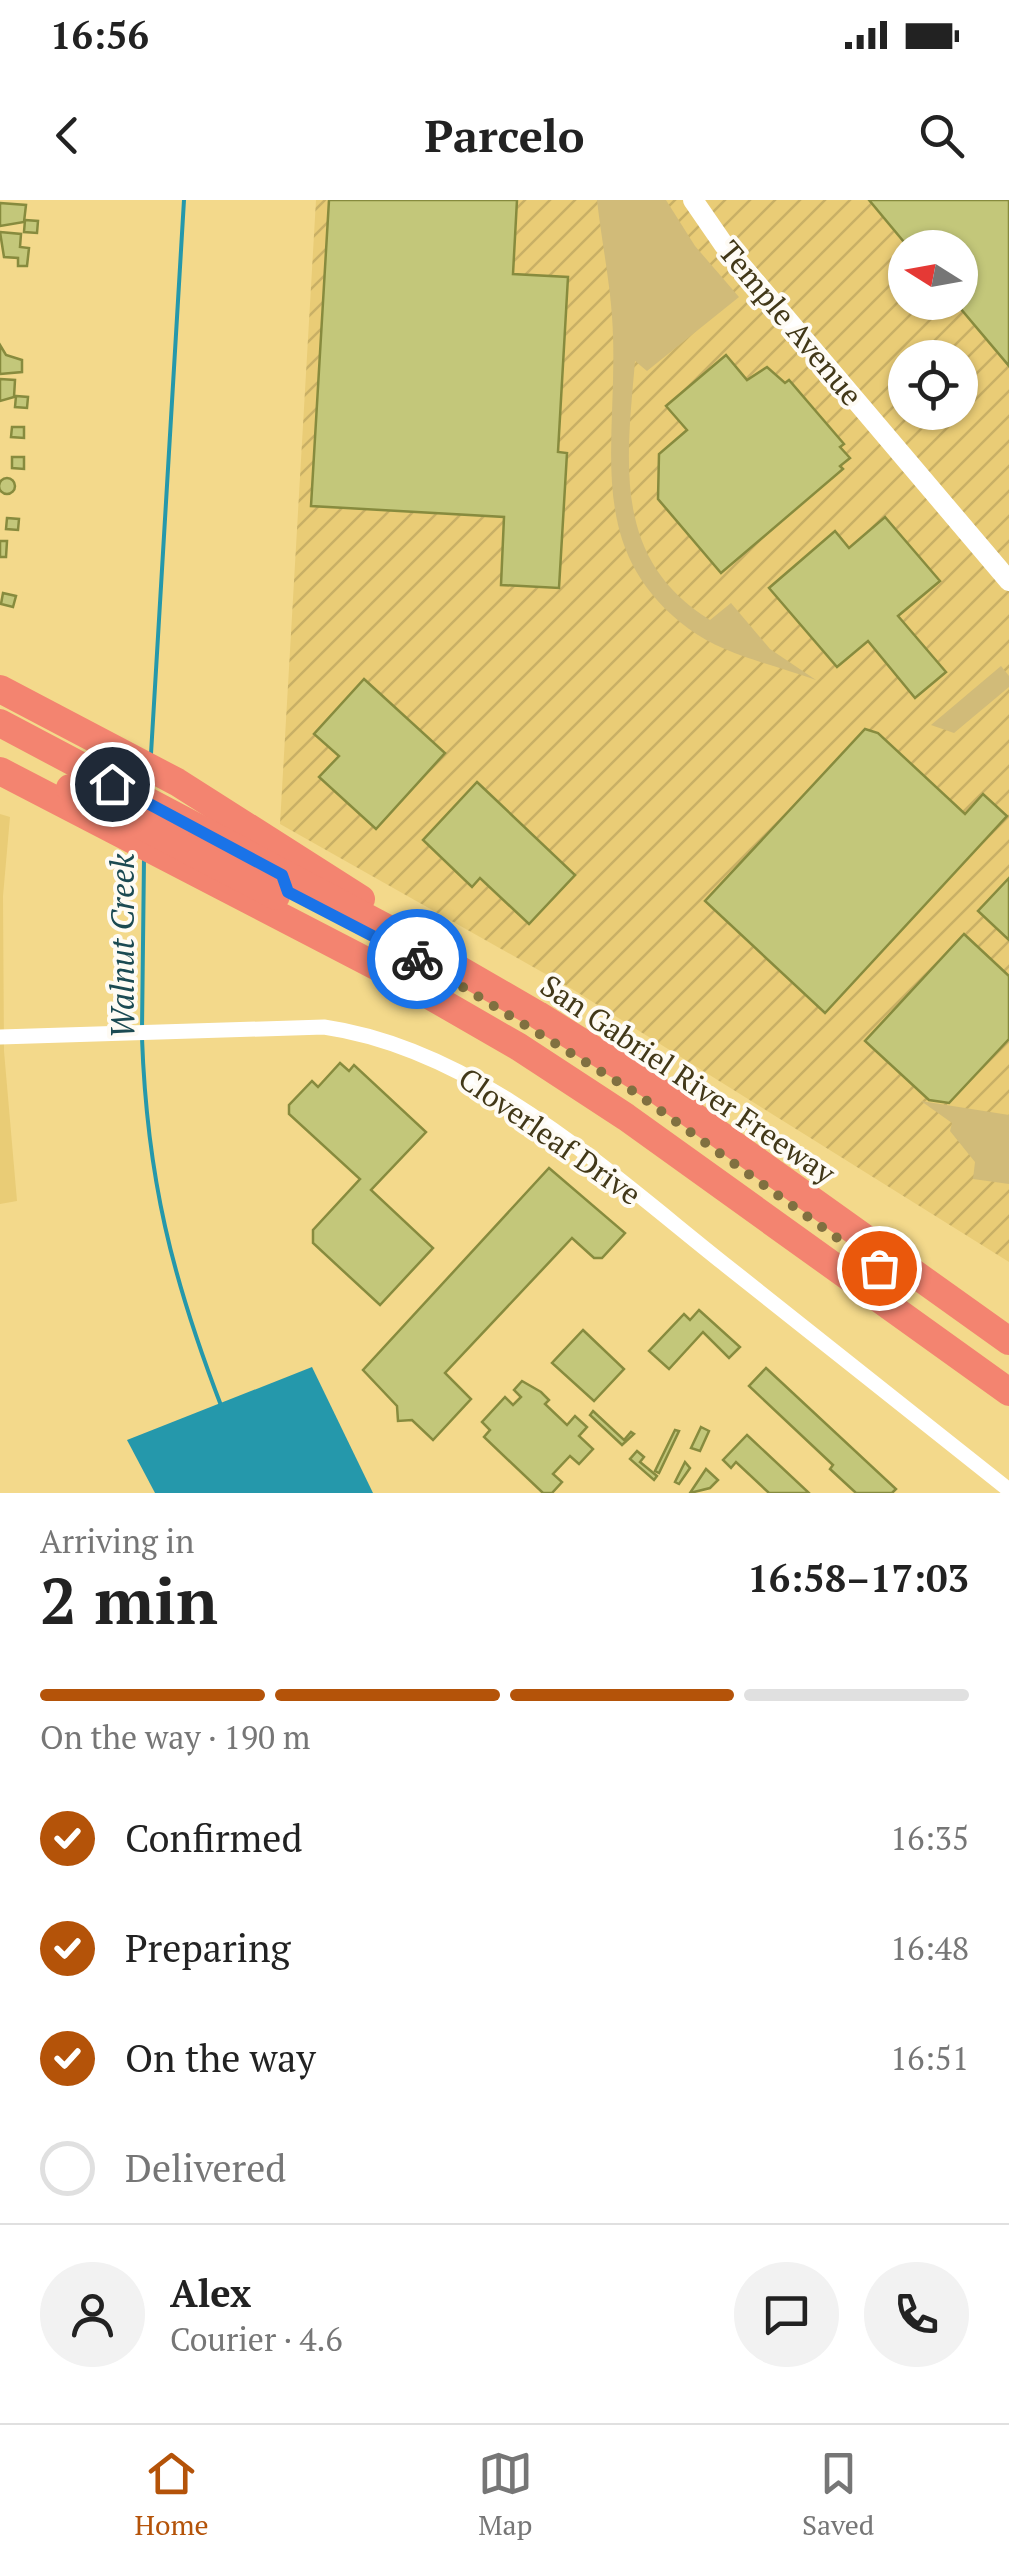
<!DOCTYPE html>
<meta charset="utf-8">
<style>
:root{--surface:#fff;--page:#f2f2f2;--text:#222;--muted:#767676;--line:#e0e0e0;--accent:#b45309}
body{margin:0;font-family:"PT Serif",serif;background:var(--page);color:var(--text);height:100vh;display:flex;flex-direction:column;font-size:38px;white-space:nowrap}
*{box-sizing:border-box;margin:0}
p{font-size:32px;color:var(--muted)}
.icon{flex:none;width:55px;height:55px;fill:none;stroke:currentColor;stroke-width:2;stroke-linecap:round;stroke-linejoin:round}
.map{position:relative;height:1293px;overflow:hidden}
.drawer{display:flex;flex-direction:column;background:var(--surface);flex:1}
.drawer>*{flex:none}
.needle{width:65px;rotate:281deg}
.controls{position:absolute;left:888px;top:30px;display:grid;gap:20px}
.controls a{display:grid;place-items:center;width:90px;height:90px;border-radius:50%;background:var(--surface);box-shadow:0 2px 8px #0004;font-size:50px}
.pin{position:absolute;display:grid;place-items:center;width:85px;height:85px;color:#fff;margin:-42px;border:5px solid #fff;border-radius:50%;box-shadow:0 2px 10px #0007}
.courier{position:absolute;display:grid;place-items:center;width:100px;height:100px;margin:-50px;border:8px solid #1a73e8;border-radius:50%;background:#fff;color:#222;box-shadow:0 2px 12px #0007}
.head em{font-style:normal;font-weight:800}
.head div{display:flex;flex-direction:column-reverse}
.head{display:flex;align-items:center;justify-content:space-between;height:170px;padding:0 40px}
h1{font-size:65px;font-weight:800;line-height:75px}
.bar{display:grid;grid-template-columns:repeat(4,1fr);gap:15px 10px;align-content:center;height:120px;padding:0 40px}
.bar i{height:12px;border-radius:8px;background:var(--line)}
.bar .on{background:var(--accent)}
.bar p{grid-column:span 4}
.line{display:flex;align-items:center;gap:25px;padding:0 40px;border-top:2px solid var(--line)}
.line div{flex:1}
.round{display:grid;place-items:center;flex:none;width:105px;height:105px;border-radius:52px;background:var(--page)}
ol{padding:0 40px;list-style:none}
li{display:flex;align-items:center;gap:30px;height:110px}
li p{margin-inline-start:auto}
li .icon{padding:10px;border-radius:50%;background:var(--accent);color:#fff;stroke-width:4}
li:last-child{color:var(--muted)}
li i{width:55px;height:55px;border:5px solid var(--line);border-radius:50%}
.status{display:flex;justify-content:space-between;align-items:center;height:70px;padding:0 50px;background:var(--surface);direction:ltr}
.status svg{height:28px;fill:currentColor}
header{display:flex;justify-content:space-between;align-items:center;height:130px;padding:0 40px;background:var(--surface);font-size:45px;font-weight:800}
.menu{display:flex;justify-content:space-around;align-items:center;height:140px;border-top:2px solid var(--line);background:var(--surface);font-size:28px;color:var(--muted)}
.menu a{display:grid;justify-items:center;gap:5px}
.menu .on{color:var(--accent)}
.map>svg:first-child{display:block}
.built{fill:#e9cc76}
.industrial{fill:url(#industrial-furrows);fill-rule:evenodd}
.grass{fill:#d1bb79}
.water{fill:#2598ab}
.lines{fill:none;stroke-linecap:round;stroke-linejoin:round}
.stream{stroke:#2598ab;stroke-width:4}
.building{fill:#c3c77a;stroke:#878b3e;stroke-width:2.5}
.street{stroke:#fff;stroke-width:15}
.secondary{stroke:#fff;stroke-width:20}
.highway{stroke:#f38470;stroke-width:28}
.done{stroke:#807040;stroke-width:10;stroke-dasharray:0 18}
.route{stroke:#1a73e8;stroke-width:12}
.labels{text-anchor:middle;dominant-baseline:central;stroke-width:8;stroke-linejoin:round;paint-order:stroke}
.street-label{font-size:30px;fill:#423818;stroke:#fefbf4}
.water-label{font-size:32px;font-style:italic;fill:#1b4a52;stroke:#fefbf4}
</style>
<div class="status"><b>16:56</b><svg viewBox="0 0 49 12"><path d="M0 12V9h3v3zM5 12V6h3v6zM10 12V3h3v9zM15 12V0h3v12zM26 1h20v11H26zM47 4h2v5h-2z"/></svg></div>
<header><svg class="icon" aria-label="back" viewBox="0 0 24 24"><path d="M15 5l-7 7 7 7"/></svg>Parcelo<svg class="icon" aria-label="search" viewBox="0 0 24 24"><circle cx="10" cy="10" r="6"/><path d="M15 15l6 6"/></svg></header>
<div class="map">
<svg width="1009" height="1293" viewBox="0 0 1009 1293">
<defs>
<pattern id="industrial-furrows" width="10" height="10" patternUnits="userSpaceOnUse" patternTransform="scale(2.5)"><rect width="10" height="10" fill="#e9cc76"/><path d="M-1 1l2-2M0 10L10 0M9 11l2-2" fill="none" stroke="#c9b065"/></pattern>
</defs>
<rect width="100%" height="100%" fill="#f3d98b"/>
<path class="built" d="M 0,614 L 10,617 L 3,696 L 4,851 L 17,1001 L 0,1004 Z"/>
<path class="industrial" d="M 316,0 L 1009,0 L 1009,1062 L 572,789 L 280,624 ZM 905,48 L 960,48 L 960,102 L 905,102 ZM 905,158 L 960,158 L 960,212 L 905,212 Z"/>
<g class="grass">
<path d="M 597,0 L 666,0 L 695,46 L 739,97 L 647,171 L 635,161 C 627,260 611,359 710,420 L 731,403 L 770,449 L 816,480 C 775,465 724,455 689,429 C 584,351 617,249 613,136 C 612,91 602,45 597,0 Z"/>
<path d="M 1001,466 L 1009,476 L 1009,487 L 954,533 L 931,525 Z"/>
<path d="M 921,901 L 1009,915 L 1009,984 L 973,979 L 975,962 L 950,931 L 952,923 Z"/>
</g>
<path class="water" d="M 312,1167 L 373,1293 L 155,1293 L 127,1240 Z"/>
<g class="lines">
<g class="stream">
<path d="M 151,554 L 184,0"/>
<path d="M 142,829 L 144,659"/>
<path d="M 142,838 C 147,978 172,1078 222,1208"/>
</g>
</g>
<g class="building">
<path d="M 329,0 L 517,0 L 513,74 L 568,77 L 558,252 L 567,253 L 559,388 L 501,385 L 504,317 L 311,306 Z"/>
<path d="M 869,0 L 1009,0 L 1009,166 L 955,102 L 960,102 L 960,48 L 909,48 Z"/>
<path d="M 0,3 L 26,5 L 24,22 L 0,26 Z"/>
<path d="M 25,20 L 38,21 L 37,33 L 24,32 Z"/>
<path d="M 0,32 L 21,34 L 20,47 L 29,48 L 27,66 L 18,66 L 18,58 L 4,57 Z"/>
<path d="M 0,145 L 6,155 L 22,160 L 22,172 L 0,174 Z"/>
<path d="M 726,155 L 747,180 L 767,167 L 785,183 L 789,180 L 844,244 L 840,247 L 850,258 L 840,266 L 843,269 L 721,373 L 658,299 L 659,254 L 687,230 L 666,206 Z"/>
<path d="M 0,179 L 15,180 L 14,197 L 0,201 Z"/>
<path d="M 16,196 L 28,197 L 27,208 L 15,207 Z"/>
<path d="M 12,227 L 24,227 L 24,238 L 11,237 Z"/>
<path d="M 12,257 L 24,257 L 24,269 L 12,268 Z"/>
<circle cx="7" cy="286" r="8"/>
<path d="M 885,317 L 940,381 L 898,416 L 946,472 L 915,498 L 868,441 L 837,467 L 769,388 L 835,331 L 849,348 Z"/>
<path d="M 7,318 L 19,319 L 18,330 L 6,329 Z"/>
<path d="M 0,341 L 7,341 L 6,357 L 0,357 Z"/>
<path d="M 3,393 L 16,396 L 13,407 L 1,404 Z"/>
<path d="M 364,479 L 445,553 L 376,629 L 319,577 L 339,556 L 314,534 Z"/>
<path d="M 865,529 L 878,533 L 965,614 L 983,594 L 1007,616 L 825,813 L 705,701 Z"/>
<path d="M 477,582 L 575,675 L 529,724 L 480,678 L 472,687 L 423,640 Z"/>
<path d="M 1009,678 L 1009,740 L 978,711 Z"/>
<path d="M 964,734 L 1009,776 L 1009,839 L 949,903 L 929,900 L 865,841 Z"/>
<path d="M 340,863 L 349,871 L 354,865 L 426,932 L 371,990 L 433,1048 L 380,1105 L 313,1043 L 313,1030 L 360,979 L 289,914 L 289,905 L 312,881 L 318,887 Z"/>
<path d="M 549,968 L 625,1033 L 602,1058 L 594,1058 L 572,1038 L 445,1173 L 471,1199 L 433,1240 L 412,1220 L 398,1221 L 397,1206 L 363,1170 Z"/>
<path d="M 699,1110 L 740,1147 L 729,1158 L 703,1132 L 669,1169 L 649,1151 L 684,1114 L 690,1120 Z"/>
<path d="M 583,1130 L 624,1169 L 594,1201 L 552,1163 Z"/>
<path d="M 766,1168 L 896,1289 L 892,1293 L 856,1293 L 830,1269 L 833,1265 L 749,1186 Z"/>
<path d="M 522,1181 L 541,1192 L 549,1200 L 545,1204 L 567,1225 L 575,1216 L 587,1227 L 579,1236 L 593,1249 L 579,1264 L 570,1256 L 553,1274 L 562,1282 L 552,1293 L 543,1293 L 484,1237 L 490,1230 L 482,1222 L 505,1197 L 513,1205 L 521,1197 L 514,1190 Z"/>
<path d="M 593,1211 L 624,1240 L 631,1232 L 634,1234 L 622,1245 L 590,1215 Z"/>
<path d="M 701,1227 L 709,1231 L 700,1251 L 691,1248 Z"/>
<path d="M 675,1230 L 679,1231 L 659,1273 L 655,1271 Z"/>
<path d="M 747,1235 L 809,1293 L 769,1293 L 736,1262 L 731,1268 L 723,1260 Z"/>
<path d="M 637,1251 L 644,1257 L 640,1262 L 657,1276 L 654,1280 L 630,1259 Z"/>
<path d="M 685,1262 L 690,1268 L 679,1284 L 675,1282 Z"/>
<path d="M 706,1269 L 718,1280 L 710,1288 L 690,1293 Z"/>
</g>
<g class="lines">
<path class="street" d="M 0,837 L 324,827 C 476,849 606,970 723,1063 C 818,1139 914,1214 1009,1290"/>
<path class="secondary" d="M 693,0 L 724,45 L 1009,381"/>
<g class="highway">
<path d="M 0,489 L 177,582 L 361,699"/>
<path d="M 0,523 L 398,734 L 538,815 L 649,884 L 1009,1141"/>
<path d="M 0,571 L 401,779 L 519,847 L 626,917 L 1009,1192"/>
<path d="M 70,588 L 276,696"/>
</g>
</g>
<g class="lines">
<path class="done" d="M 417,759 L 636,893 L 879,1068"/>
<path class="route" d="M 112,584 L 282,675 L 288,692 L 417,759"/>
</g>
<g class="labels">
<g class="street-label">
<text transform="translate(791 123) rotate(50)">Temple Avenue</text>
<text transform="translate(688 879) rotate(34)">San Gabriel River Freeway</text>
<text transform="translate(550 936) rotate(35)">Cloverleaf Drive</text>
</g>
<g class="water-label">
<text transform="translate(122 746) rotate(-90)">Walnut Creek</text>
</g>
</g>
</svg>
<div class="controls">
<a><svg class="needle" viewBox="-14 -14 28 28"><path d="M0-13l5 13h-10z" fill="#e53935"/><path d="M0 13l5-13h-10z" fill="#767676"/></svg></a>
<a><svg class="icon" aria-label="locate" viewBox="0 0 24 24"><circle cx="12" cy="12" r="6"/><path d="M12 2v4M12 18v4M2 12h4M18 12h4"/></svg></a>
</div>
<div class="pin" style="left:879px;top:1068px;background:#ea580c"><svg class="icon" aria-label="bag" viewBox="0 0 24 24"><path d="M5 8h14l-1 12H6zM9 8a3 3 0 0 1 6 0"/></svg></div>
<div class="pin" style="left:112px;top:584px;background:#1f2937"><svg class="icon" aria-label="home" viewBox="0 0 24 24"><path d="M3 11l9-7 9 7M6 9v11h12V9"/></svg></div>
<div class="courier" style="left:417px;top:759px"><svg class="icon" aria-label="bike" viewBox="0 0 24 24"><circle cx="6" cy="16" r="4"/><circle cx="18" cy="16" r="4"/><path d="M6 16l4-8h5l3 8M10 8l3 8H6M13 5h3"/></svg></div>
</div>
<section class="drawer">
<div class="head"><div><h1>2 min</h1><p>Arriving in</p></div><em>16:58–17:03</em></div>
<div class="bar"><i class="on"></i><i class="on"></i><i class="on"></i><i></i><p>On the way · 190 m</p></div>
<ol>
<li><svg class="icon" aria-label="check" viewBox="0 0 24 24"><path d="M5 12l5 5 9-10"/></svg>Confirmed<p>16:35</p></li>
<li><svg class="icon" aria-label="check" viewBox="0 0 24 24"><path d="M5 12l5 5 9-10"/></svg>Preparing<p>16:48</p></li>
<li><svg class="icon" aria-label="check" viewBox="0 0 24 24"><path d="M5 12l5 5 9-10"/></svg>On the way<p>16:51</p></li>
<li><i></i>Delivered</li>
</ol>
<div class="line" style="height:180px"><a class="round"><svg class="icon" aria-label="person" viewBox="0 0 24 24"><circle cx="12" cy="8" r="4"/><path d="M4 21q1-7 8-7t8 7"/></svg></a><div><b>Alex</b><p>Courier · 4.6</p></div><a class="round"><svg class="icon" aria-label="chat" viewBox="0 0 24 24"><path d="M4 5h16v11H9l-5 4z"/></svg></a><a class="round"><svg class="icon" aria-label="phone" viewBox="0 0 24 24"><path d="M5 4h4l2 5-3 2q2 4 5 5l2-3 5 2v4C11 20 4 13 5 4z"/></svg></a></div>
</section>
<nav class="menu">
<a class="on"><svg class="icon" aria-label="home" viewBox="0 0 24 24"><path d="M3 11l9-7 9 7M6 9v11h12V9"/></svg>Home</a>
<a><svg class="icon" aria-label="map" viewBox="0 0 24 24"><path d="M3 6l6-2 6 2 6-2v14l-6 2-6-2-6 2zM9 4v14M15 6v14"/></svg>Map</a>
<a><svg class="icon" aria-label="saved" viewBox="0 0 24 24"><path d="M7 4h10v16l-5-4-5 4z"/></svg>Saved</a>
</nav>
